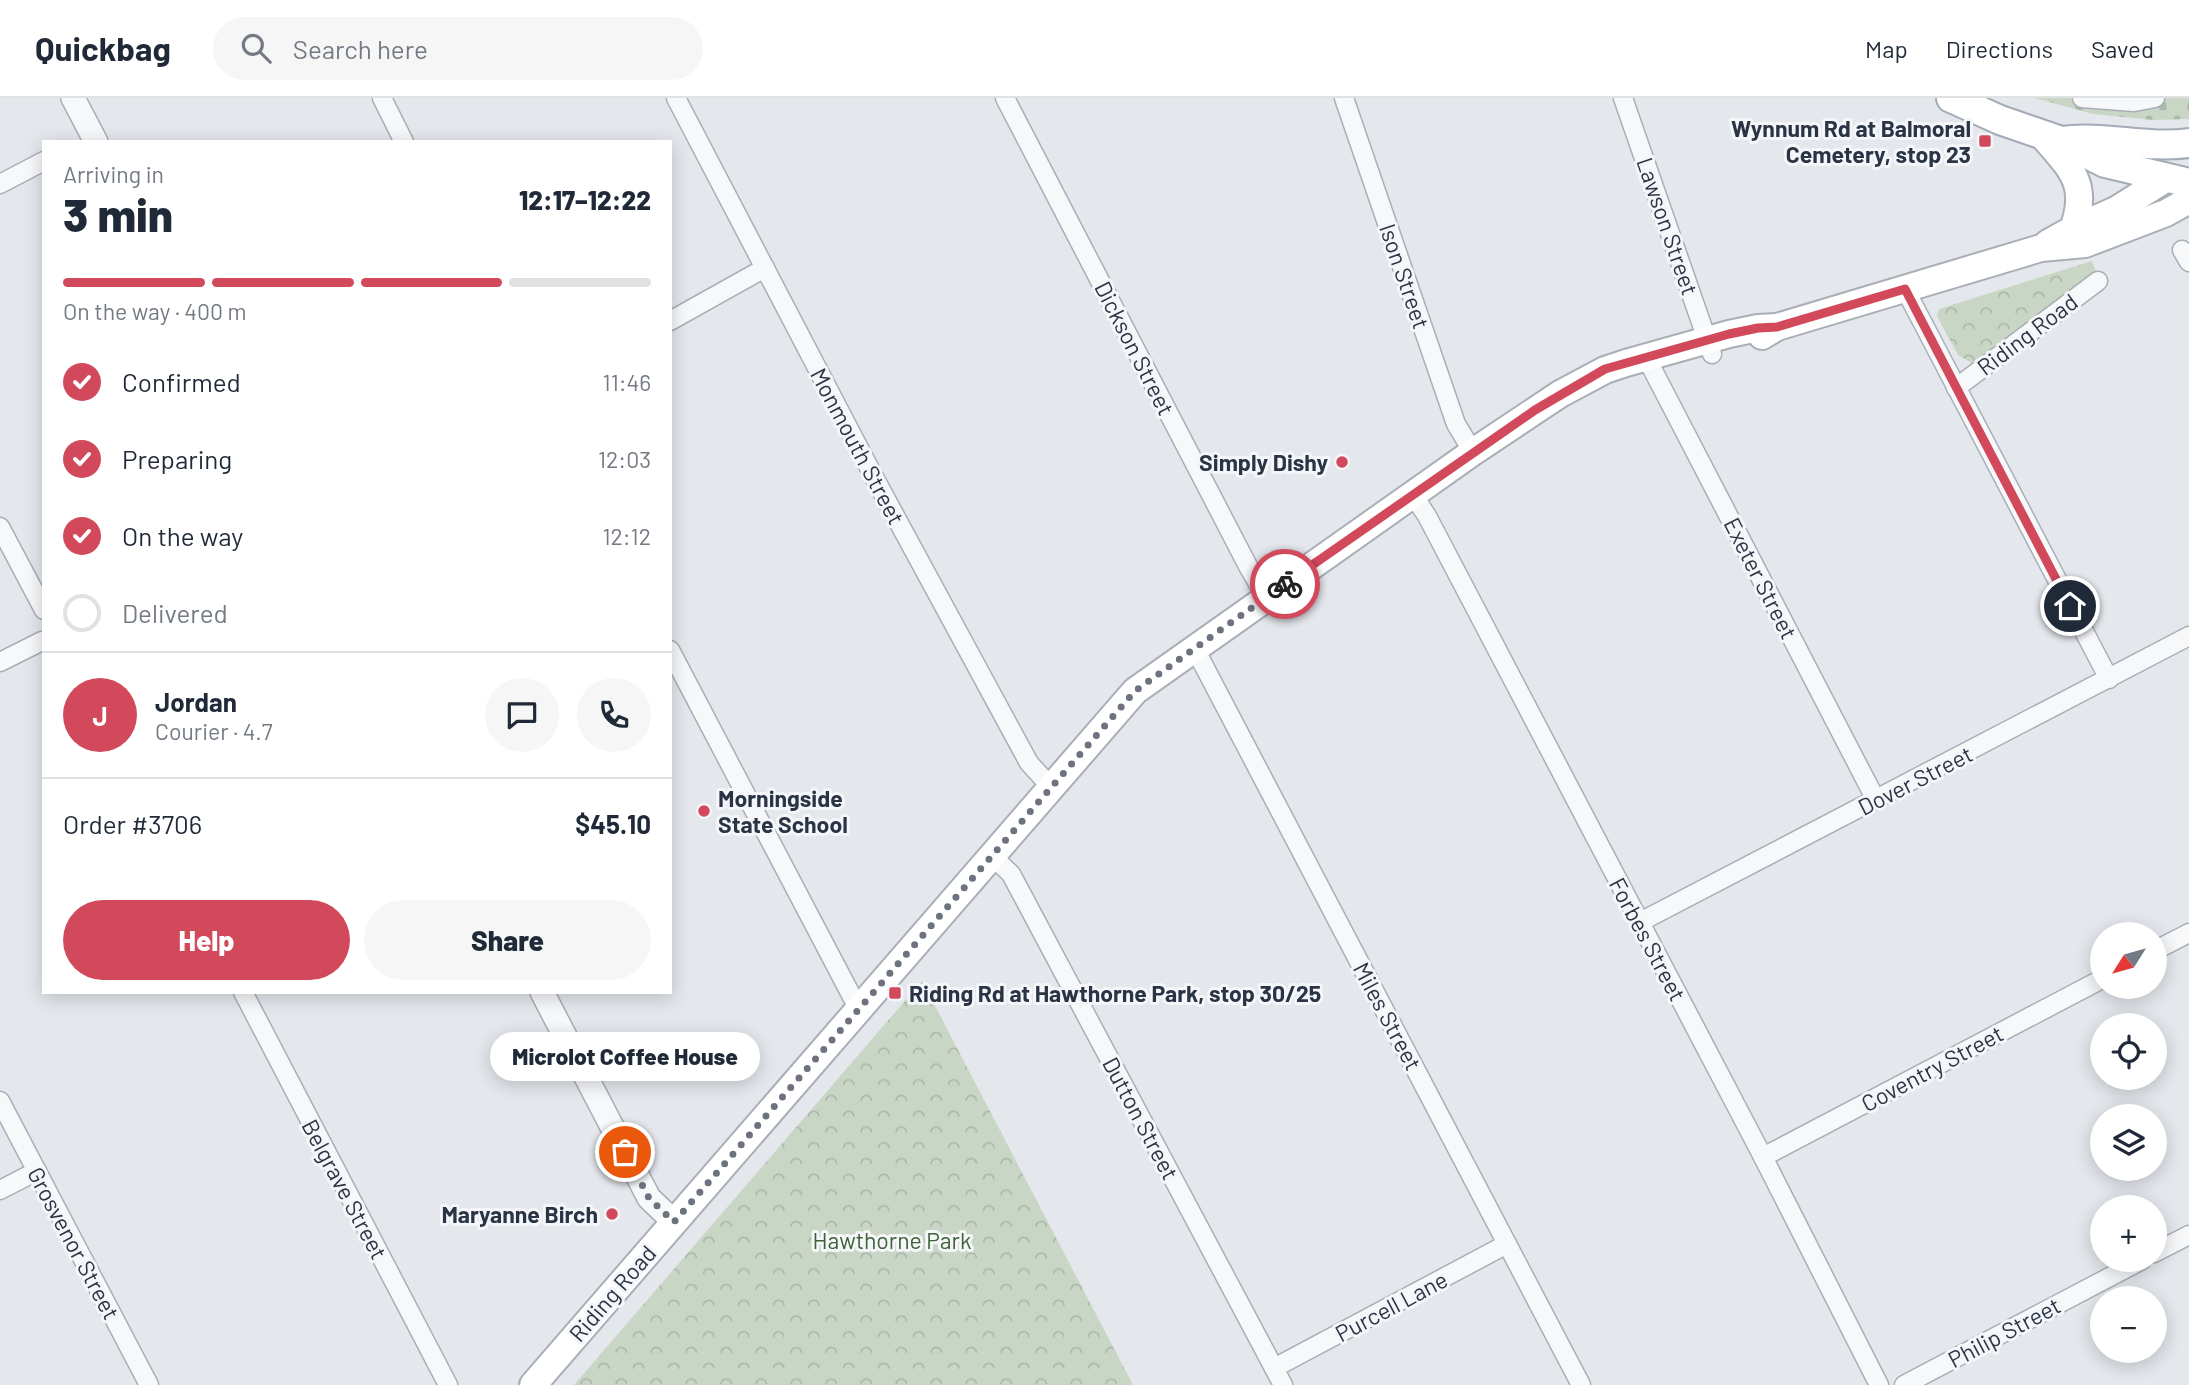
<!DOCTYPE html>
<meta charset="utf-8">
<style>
:root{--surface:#fff;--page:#f6f6f7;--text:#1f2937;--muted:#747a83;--line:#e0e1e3;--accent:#d1495b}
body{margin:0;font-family:Barlow,sans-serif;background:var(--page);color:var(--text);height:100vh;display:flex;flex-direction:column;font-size:26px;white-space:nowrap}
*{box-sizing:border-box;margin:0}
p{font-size:23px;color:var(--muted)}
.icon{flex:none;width:38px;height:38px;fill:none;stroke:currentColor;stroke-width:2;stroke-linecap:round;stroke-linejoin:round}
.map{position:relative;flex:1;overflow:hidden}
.side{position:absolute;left:42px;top:42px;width:630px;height:854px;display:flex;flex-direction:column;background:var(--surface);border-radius:0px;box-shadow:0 4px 18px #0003}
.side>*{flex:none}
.needle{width:46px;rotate:233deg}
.tools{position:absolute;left:2090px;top:824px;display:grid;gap:14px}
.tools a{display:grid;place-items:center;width:77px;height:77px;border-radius:50%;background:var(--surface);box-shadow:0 4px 18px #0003;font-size:35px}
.pin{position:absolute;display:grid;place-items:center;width:60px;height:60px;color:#fff;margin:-30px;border:4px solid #fff;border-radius:50%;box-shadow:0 2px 7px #0007}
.courier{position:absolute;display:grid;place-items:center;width:70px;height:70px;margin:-35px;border:5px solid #d1495b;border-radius:50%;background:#fff;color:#222;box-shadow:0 2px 9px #0007}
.bubble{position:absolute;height:49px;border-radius:24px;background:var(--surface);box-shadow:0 4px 18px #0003;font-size:23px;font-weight:800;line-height:49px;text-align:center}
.summary em{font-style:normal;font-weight:800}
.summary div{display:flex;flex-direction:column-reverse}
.summary{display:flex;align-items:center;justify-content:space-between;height:119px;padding:0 21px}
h1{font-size:46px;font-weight:800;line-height:52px}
.bar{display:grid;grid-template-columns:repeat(4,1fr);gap:10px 7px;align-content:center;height:84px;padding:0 21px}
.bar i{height:9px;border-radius:5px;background:var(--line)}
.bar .selected{background:var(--accent)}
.bar p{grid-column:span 4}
.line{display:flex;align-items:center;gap:18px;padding:0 21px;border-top:2px solid var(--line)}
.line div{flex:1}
.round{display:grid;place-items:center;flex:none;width:74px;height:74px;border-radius:37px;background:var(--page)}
ol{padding:0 21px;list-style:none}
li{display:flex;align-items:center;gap:21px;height:77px}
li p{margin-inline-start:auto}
li .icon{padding:7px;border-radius:50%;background:var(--accent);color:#fff;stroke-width:4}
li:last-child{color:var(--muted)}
li i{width:38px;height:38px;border:4px solid var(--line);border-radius:50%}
.button{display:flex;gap:14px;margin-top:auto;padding:14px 21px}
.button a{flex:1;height:80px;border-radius:42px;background:var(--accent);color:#fff;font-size:28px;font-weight:800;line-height:80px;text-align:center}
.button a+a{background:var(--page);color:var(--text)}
header{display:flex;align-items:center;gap:42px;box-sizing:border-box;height:98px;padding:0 35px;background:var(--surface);border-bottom:2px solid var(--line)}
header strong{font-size:33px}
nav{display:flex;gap:38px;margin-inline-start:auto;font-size:24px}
.search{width:490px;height:63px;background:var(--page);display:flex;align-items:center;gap:18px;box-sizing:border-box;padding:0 24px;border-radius:38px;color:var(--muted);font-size:26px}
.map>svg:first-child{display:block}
.cemetery{fill:url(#cemetery-stones)}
.park{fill:url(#park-crowns)}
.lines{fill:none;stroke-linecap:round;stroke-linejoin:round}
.minor-casing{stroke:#a9aeb7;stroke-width:21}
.tertiary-casing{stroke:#a9aeb7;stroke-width:26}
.secondary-casing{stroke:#a9aeb7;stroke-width:30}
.primary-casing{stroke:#a3abb8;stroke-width:32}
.minor{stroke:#f7f8fa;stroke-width:18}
.tertiary{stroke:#f7f8fa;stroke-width:23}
.secondary{stroke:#fff;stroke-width:26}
.primary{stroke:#fff;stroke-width:28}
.done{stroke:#6c737f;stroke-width:7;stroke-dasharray:0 12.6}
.route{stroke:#d1495b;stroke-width:9}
.poi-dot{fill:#d1495b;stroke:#f4f6f9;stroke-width:2.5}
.labels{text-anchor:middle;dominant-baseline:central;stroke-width:6;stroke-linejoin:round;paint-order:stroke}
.poi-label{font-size:23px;font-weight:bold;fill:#2b3445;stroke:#f4f6f9;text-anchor:end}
.street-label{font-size:23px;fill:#2b3445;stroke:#f4f6f9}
.park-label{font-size:23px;fill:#3f6138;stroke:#f4f6f9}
</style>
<header>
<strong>Quickbag</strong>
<div class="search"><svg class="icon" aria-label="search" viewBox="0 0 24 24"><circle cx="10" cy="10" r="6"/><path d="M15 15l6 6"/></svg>Search here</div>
<nav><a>Map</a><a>Directions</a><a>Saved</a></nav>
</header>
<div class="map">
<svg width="2189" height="1287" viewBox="0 0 2189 1287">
<defs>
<pattern id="cemetery-stones" width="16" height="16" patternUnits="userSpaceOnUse" patternTransform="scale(1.75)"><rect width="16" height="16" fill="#c9d6c5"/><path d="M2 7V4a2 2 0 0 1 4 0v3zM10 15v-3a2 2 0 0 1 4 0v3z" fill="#adb8ab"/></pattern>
<pattern id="park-crowns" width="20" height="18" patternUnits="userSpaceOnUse" patternTransform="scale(1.75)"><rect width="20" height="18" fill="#c9d6c5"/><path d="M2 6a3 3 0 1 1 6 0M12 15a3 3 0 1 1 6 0" fill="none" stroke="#adb8ab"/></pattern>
</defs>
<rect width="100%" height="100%" fill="#e4e7ec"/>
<path class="cemetery" d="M 2035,0 L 2189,0 L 2189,21 L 2153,22 L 2093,16 Z"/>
<g class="park">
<path d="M 2092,163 L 2097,177 L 1972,265 L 1958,257 L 1937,218 L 1939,211 Z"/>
<path d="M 922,883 L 1133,1287 L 574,1287 Z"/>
</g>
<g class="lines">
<g class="minor-casing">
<g id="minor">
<path d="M 382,0 L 404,44"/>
<path d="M 676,0 L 874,379 L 1029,665 L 1051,689"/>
<path d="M 1005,0 L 1249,470 L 1266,499"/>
<path d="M 1344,0 L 1456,326 L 1473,354"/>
<path d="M 1623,0 L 1712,256"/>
<path d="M 2082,0 L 2134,4 L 2155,0"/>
<path d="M 0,86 L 44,63"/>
<path d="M 2182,152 L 2189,164"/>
<path d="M 1905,191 L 2109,581"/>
<path d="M 670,223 L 765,170"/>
<path d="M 1646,259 L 1876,702"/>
<path d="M 1956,290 L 2098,183"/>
<path d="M 1413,397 L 1427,418 L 1763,1059 L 1879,1287"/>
<path d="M 0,429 L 44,512"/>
<path d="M 1194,549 L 1581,1287"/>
<path d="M 670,552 L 859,912"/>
<path d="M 0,564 L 42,543"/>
<path d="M 992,758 L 1011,776 L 1283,1287"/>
<path d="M 1640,824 L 2189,538"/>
<path d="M 2154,853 L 2189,835"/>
<path d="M 243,894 L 448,1287"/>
<path d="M 0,1003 L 149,1287"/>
<path d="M 1763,1059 L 2102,881"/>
<path d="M 0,1092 L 37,1073"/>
<path d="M 2154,1155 L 2189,1137"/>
<path d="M 1274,1270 L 1507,1146"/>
<path d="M 1904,1287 L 2142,1162"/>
</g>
</g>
<g class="tertiary-casing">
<g id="tertiary">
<path d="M 73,0 L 96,44"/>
<path d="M 542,894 L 649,1100 L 674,1124"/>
</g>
</g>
<g class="secondary-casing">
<g id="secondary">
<path d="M 2042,37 C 2070,70 2090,85 2073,131"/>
<path d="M 2048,145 L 2073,131 L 2116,112 L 2167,80"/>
<path d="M 1762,238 L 1777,229 L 2041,150 L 2085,146 L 2166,115 L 2189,102"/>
<path d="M 533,1287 L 1135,593 L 1473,354 L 1560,296 L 1605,272 L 1626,265 L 1729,236 L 1758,230 L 1777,229"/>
</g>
</g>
<g class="primary-casing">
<g id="primary">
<path d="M 1951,0 L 2000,22 L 2061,43 L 2105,65 L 2189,85"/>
<path d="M 2061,43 C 2104,37 2146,51 2189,45"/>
</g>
</g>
<use href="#minor" class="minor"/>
<use href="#tertiary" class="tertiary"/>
<use href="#secondary" class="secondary"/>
<use href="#primary" class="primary"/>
</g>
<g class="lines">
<path class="done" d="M 625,1054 L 649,1100 L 674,1124 L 1135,593 L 1285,486"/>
<path class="route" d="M 1285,486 L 1535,312 L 1605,271 L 1729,236 L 1758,230 L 1777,229 L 1905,191 L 2070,508"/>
</g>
<g class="poi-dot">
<rect x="1978" y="36" width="14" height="14" rx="3.5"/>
<circle cx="1342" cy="364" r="7"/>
<circle cx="704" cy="713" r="7"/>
<rect x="888" y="888" width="14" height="14" rx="3.5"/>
<circle cx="612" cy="1116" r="7"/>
</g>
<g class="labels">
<g class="poi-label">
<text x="1971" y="30">Wynnum Rd at Balmoral<tspan x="1971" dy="26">Cemetery, stop 23</tspan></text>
<text x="1328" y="364">Simply Dishy</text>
<text x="718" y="700" text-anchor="start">Morningside<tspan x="718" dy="26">State School</tspan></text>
<text x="909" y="895" text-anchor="start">Riding Rd at Hawthorne Park, stop 30/25</text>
<text x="598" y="1116">Maryanne Birch</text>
</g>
<g class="street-label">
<text transform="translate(1668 128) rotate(71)">Lawson Street</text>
<text transform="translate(1405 178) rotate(71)">Ison Street</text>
<text transform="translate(2027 236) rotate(-37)">Riding Road</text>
<text transform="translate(1135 250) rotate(63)">Dickson Street</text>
<text transform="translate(858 348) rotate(62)">Monmouth Street</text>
<text transform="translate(1761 480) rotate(63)">Exeter Street</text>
<text transform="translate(1915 682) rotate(-27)">Dover Street</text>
<text transform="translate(1648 841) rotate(62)">Forbes Street</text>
<text transform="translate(1388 918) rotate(62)">Miles Street</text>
<text transform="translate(1932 970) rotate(-28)">Coventry Street</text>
<text transform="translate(1141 1020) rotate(62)">Dutton Street</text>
<text transform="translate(345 1091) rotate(62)">Belgrave Street</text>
<text transform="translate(74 1145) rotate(62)">Grosvenor Street</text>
<text transform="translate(612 1195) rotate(-49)">Riding Road</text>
<text transform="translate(1391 1208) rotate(-28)">Purcell Lane</text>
<text transform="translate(2004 1234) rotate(-28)">Philip Street</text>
</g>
<g class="park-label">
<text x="892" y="1142">Hawthorne Park</text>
</g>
</g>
</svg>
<div class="tools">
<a><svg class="needle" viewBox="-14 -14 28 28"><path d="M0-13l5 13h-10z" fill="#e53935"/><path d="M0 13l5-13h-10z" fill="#747a83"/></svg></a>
<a><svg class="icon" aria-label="locate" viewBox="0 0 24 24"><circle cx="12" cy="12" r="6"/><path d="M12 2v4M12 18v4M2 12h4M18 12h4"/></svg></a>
<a><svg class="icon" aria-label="layers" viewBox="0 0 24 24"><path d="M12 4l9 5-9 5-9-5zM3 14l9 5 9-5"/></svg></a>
<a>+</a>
<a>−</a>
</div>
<div class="pin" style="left:625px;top:1054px;background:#ea580c"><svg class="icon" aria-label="bag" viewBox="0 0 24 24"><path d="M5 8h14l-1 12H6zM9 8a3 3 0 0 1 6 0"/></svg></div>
<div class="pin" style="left:2070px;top:508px;background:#1f2937"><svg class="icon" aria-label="home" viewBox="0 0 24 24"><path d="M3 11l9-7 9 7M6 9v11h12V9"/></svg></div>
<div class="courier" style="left:1285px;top:486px"><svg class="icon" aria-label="bike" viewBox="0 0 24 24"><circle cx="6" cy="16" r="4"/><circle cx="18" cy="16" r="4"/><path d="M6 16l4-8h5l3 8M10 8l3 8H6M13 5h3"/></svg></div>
<div class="bubble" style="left:490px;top:934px;width:270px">Microlot Coffee House</div>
<section class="side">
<div class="summary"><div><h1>3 min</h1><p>Arriving in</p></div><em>12:17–12:22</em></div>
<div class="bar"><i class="selected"></i><i class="selected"></i><i class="selected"></i><i></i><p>On the way · 400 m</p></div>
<ol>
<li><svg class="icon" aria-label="check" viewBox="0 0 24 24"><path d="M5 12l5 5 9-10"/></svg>Confirmed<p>11:46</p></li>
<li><svg class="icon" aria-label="check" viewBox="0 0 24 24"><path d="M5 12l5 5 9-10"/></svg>Preparing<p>12:03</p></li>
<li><svg class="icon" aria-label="check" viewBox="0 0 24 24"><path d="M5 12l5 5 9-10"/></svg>On the way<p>12:12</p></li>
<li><i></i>Delivered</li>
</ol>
<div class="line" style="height:126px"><b class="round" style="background:var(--accent);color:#fff">J</b><div><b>Jordan</b><p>Courier · 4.7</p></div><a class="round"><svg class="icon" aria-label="chat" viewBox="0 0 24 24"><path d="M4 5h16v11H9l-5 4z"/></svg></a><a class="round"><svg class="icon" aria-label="phone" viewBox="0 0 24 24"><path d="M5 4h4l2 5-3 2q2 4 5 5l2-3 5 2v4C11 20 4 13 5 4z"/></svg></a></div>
<div class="line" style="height:91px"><div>Order #3706</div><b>$45.10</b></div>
<div class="button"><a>Help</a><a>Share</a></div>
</section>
</div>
